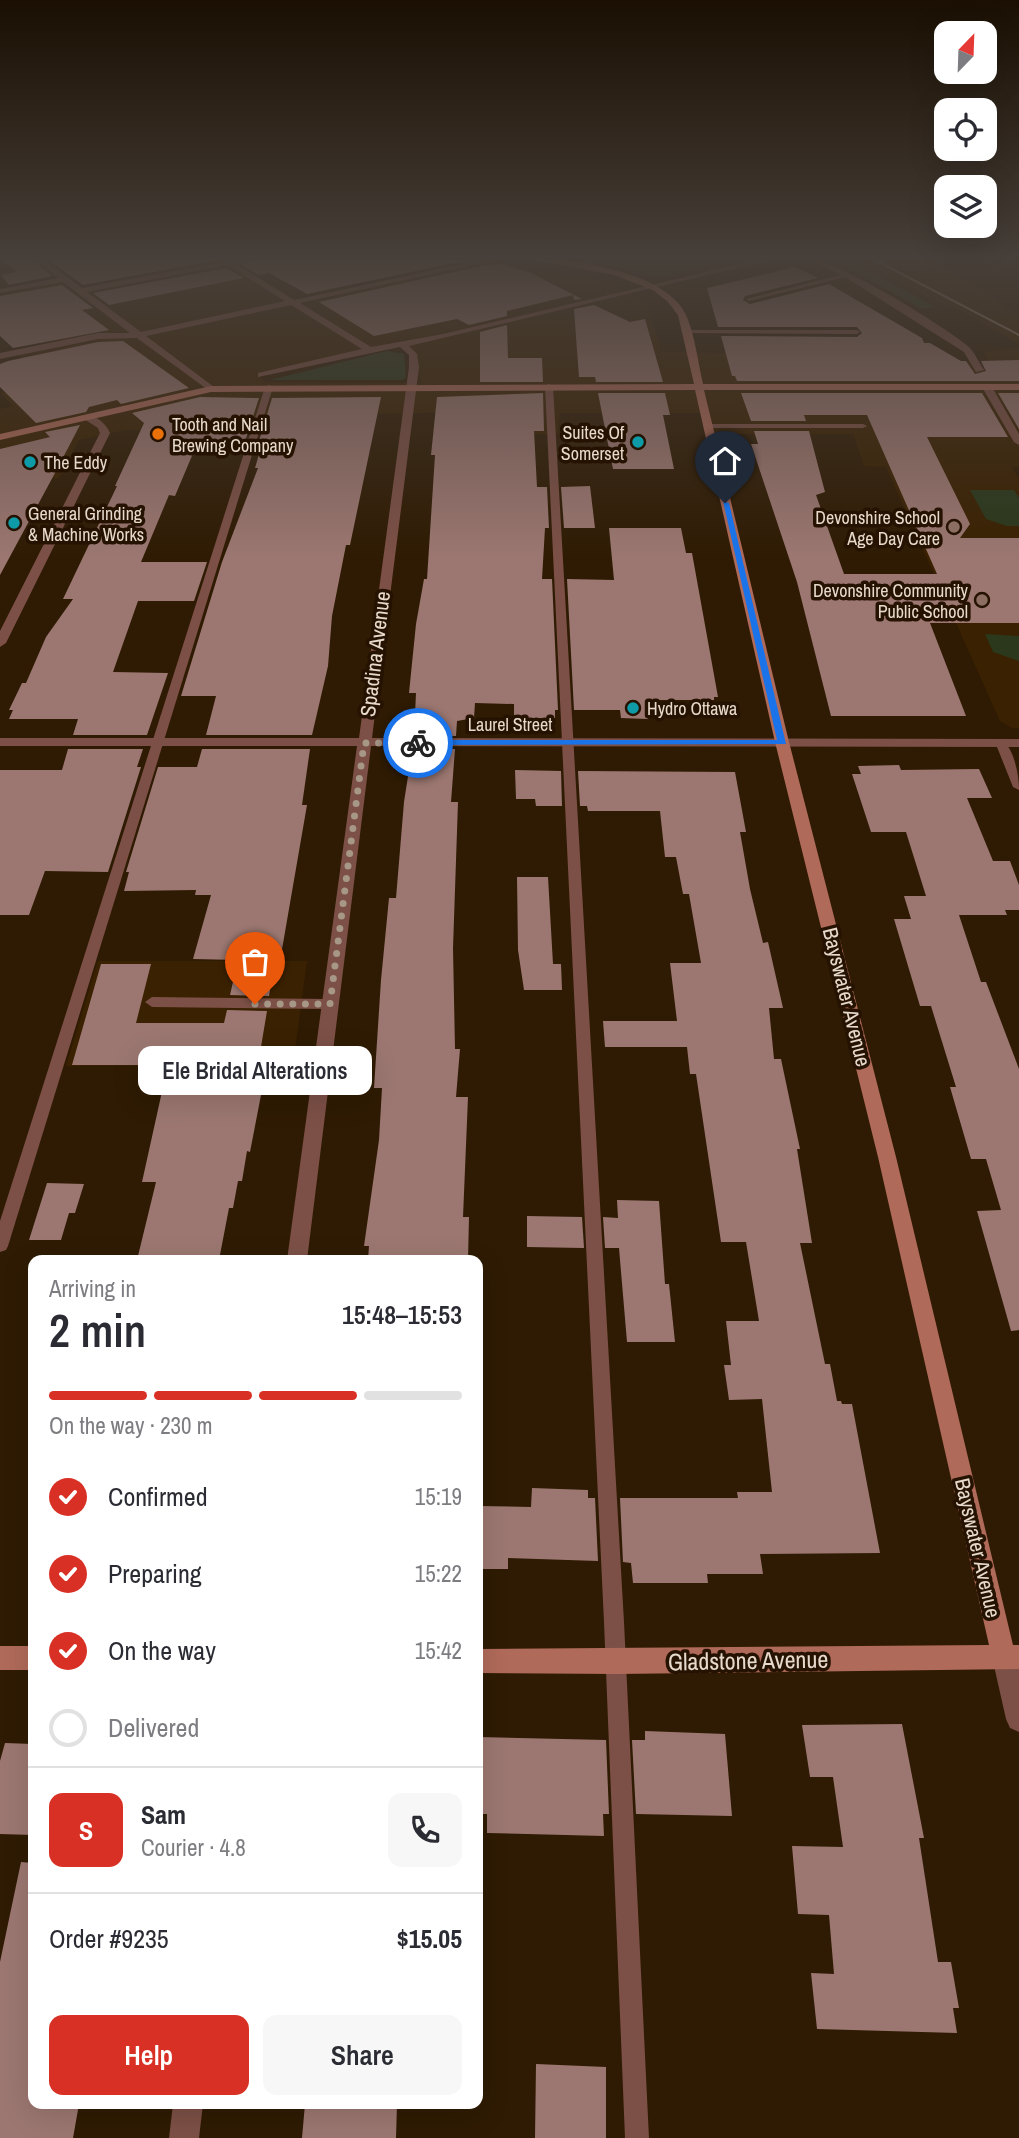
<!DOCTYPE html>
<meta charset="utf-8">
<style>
:root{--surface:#fff;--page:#f7f7f7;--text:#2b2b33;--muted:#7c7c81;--line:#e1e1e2;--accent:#d93025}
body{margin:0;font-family:"Archivo Narrow",sans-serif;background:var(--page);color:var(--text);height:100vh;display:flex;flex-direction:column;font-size:26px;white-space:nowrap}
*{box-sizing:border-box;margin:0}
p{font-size:23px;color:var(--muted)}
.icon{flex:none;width:38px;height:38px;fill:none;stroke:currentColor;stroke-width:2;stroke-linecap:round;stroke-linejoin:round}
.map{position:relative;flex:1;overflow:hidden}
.side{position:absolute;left:28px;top:1255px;width:455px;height:854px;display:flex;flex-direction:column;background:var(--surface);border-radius:14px;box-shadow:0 7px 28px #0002}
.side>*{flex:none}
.needle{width:46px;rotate:23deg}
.fabs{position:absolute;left:934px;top:21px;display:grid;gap:14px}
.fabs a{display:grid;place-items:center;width:63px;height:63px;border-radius:14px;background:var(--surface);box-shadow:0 7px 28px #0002;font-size:35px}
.pin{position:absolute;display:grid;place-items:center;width:60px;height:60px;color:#fff;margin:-72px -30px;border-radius:50% 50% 50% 0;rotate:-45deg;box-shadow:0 0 7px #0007}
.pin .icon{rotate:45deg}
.courier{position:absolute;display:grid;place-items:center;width:70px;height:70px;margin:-35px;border:5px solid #1a73e8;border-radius:50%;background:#fff;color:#222;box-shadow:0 2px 9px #0007}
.bubble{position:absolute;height:49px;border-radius:14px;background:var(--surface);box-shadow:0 7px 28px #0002;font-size:23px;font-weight:600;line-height:49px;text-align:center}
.summary em{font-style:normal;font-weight:600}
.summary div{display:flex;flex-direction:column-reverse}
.summary{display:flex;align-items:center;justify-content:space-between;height:119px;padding:0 21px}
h1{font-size:46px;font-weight:600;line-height:52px}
.bar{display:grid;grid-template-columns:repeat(4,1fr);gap:10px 7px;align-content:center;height:84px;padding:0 21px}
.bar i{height:9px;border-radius:5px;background:var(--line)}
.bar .selected{background:var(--accent)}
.bar p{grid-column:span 4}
.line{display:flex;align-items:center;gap:18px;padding:0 21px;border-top:2px solid var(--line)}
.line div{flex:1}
.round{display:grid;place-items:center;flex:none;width:74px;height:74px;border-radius:14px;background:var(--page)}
ol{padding:0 21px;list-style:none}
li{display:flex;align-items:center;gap:21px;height:77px}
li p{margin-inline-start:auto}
li .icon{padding:7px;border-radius:50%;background:var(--accent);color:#fff;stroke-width:4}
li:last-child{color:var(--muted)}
li i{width:38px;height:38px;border:4px solid var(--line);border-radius:50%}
.primary-button{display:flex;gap:14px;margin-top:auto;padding:14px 21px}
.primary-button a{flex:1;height:80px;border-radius:14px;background:var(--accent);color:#fff;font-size:28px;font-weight:600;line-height:80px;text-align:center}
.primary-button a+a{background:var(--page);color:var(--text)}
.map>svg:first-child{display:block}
.built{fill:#3a2101;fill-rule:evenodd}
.green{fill:#2b381c}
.building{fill:#9c7771}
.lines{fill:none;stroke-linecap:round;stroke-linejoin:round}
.lane{fill:#7c5046;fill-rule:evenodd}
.street{fill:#7c5046;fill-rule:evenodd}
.secondary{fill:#b06a59;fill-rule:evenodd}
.tram{stroke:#948472;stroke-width:2}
.route{fill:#1a73e8}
.done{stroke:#a79786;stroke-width:7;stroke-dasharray:0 12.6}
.food-dot{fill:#e8710a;stroke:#251200;stroke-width:2.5}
.culture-dot{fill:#0f9aa8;stroke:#251200;stroke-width:2.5}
.education-dot{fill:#8d6e63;stroke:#251200;stroke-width:2.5}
.labels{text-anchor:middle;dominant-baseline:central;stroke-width:7;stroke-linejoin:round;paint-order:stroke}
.far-poi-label{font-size:18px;fill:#e7dacc;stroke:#251200;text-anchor:start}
.far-street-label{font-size:18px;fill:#e7dacc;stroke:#251200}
.street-label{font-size:21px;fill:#e7dacc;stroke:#251200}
.near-street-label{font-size:24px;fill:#e7dacc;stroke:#251200}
</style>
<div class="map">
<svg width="1019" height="2138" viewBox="0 0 1019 2138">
<rect width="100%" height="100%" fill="#2f1b03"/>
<g class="built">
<path d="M 229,259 L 303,303 L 489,261 L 598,279 L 614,284 L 648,304 L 661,352 L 833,354 L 870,361 L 990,363 L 984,352 L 1019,348 L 1019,467 L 1012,467 L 1019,479 L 1019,728 L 1012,728 L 1000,721 L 886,467 L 864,466 L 853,434 L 715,434 L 709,413 L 560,413 L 558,434 L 510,434 L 507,412 L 260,415 L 254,429 L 125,430 L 79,440 L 59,478 L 0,483 L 0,409 L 13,406 L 0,393 L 49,383 L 13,351 L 57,341 L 0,299 L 0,295 L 61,282 L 71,289 ZM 407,339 L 421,383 L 265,382 L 257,374 Z"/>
<path d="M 855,259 L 927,259 L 968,281 L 1019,315 L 1019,344 L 955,308 L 948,307 Z"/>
<path d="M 98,961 L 307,961 L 293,1065 L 66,1066 Z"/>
</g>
<g class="green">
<path d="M 577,259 L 735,259 L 661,277 Z"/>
<path d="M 831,259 L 847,259 L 935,307 L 922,309 Z"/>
<path d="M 387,351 L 404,354 L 406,377 L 402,380 L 270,380 Z"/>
<path d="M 970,490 L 1014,490 L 1019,498 L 1019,526 L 1007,526 L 986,519 Z"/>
<path d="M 985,634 L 1019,636 L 1019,661 L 993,652 Z"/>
</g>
<g class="building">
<path d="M 1,259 L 32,259 L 52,276 L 9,285 L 1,275 L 17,272 Z"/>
<path d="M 47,259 L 225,259 L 83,285 Z"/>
<path d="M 256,259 L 449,259 L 463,261 L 307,294 L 269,273 L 259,275 L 242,265 Z"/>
<path d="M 502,264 L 531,273 L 582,299 L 574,300 L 573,295 L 507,311 L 507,316 L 469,325 L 457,319 L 374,336 L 319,302 L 485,265 Z"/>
<path d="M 795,267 L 818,278 L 745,296 L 743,300 L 750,304 L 829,284 L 922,338 L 924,343 L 930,343 L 961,361 L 966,361 L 975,374 L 986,371 L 981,361 L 1019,360 L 1019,381 L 737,381 L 735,376 L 732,376 L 721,336 L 857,337 L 862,333 L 857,327 L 718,327 L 707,288 Z"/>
<path d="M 226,268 L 244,278 L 109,305 L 93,293 Z"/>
<path d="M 62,285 L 93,308 L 82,310 L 109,330 L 13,348 L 0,336 L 0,296 Z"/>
<path d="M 594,305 L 630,322 L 645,319 L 663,382 L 596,382 L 595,377 L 579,377 L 574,309 Z"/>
<path d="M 507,325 L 508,358 L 542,358 L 543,382 L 480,382 L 480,332 Z"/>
<path d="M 123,341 L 189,388 L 121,404 L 117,400 L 89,407 L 86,412 L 36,423 L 0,387 L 0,364 L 8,361 L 98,342 Z"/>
<path d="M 543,393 L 544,431 L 534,431 L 537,487 L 547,487 L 549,528 L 545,528 L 542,579 L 552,579 L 558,710 L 555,710 L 555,718 L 514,718 L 514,704 L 475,703 L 474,718 L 457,721 L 456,736 L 414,735 L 416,693 L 409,693 L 416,624 L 424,579 L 427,579 L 435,455 L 431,455 L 437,397 Z"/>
<path d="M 598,393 L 665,393 L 670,415 L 663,415 L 674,469 L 613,469 Z"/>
<path d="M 741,393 L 982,393 L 1008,437 L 927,437 L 970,524 L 960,538 L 1019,538 L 1019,623 L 930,623 L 966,716 L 831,716 L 797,582 L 751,444 L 758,444 L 754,431 L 809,431 L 825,492 L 816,495 L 844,574 L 937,574 L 867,415 L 804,415 L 806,421 L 751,421 Z"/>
<path d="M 998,393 L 1019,393 L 1019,429 Z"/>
<path d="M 200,397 L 259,398 L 242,451 L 194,451 L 175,496 L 169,495 L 141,562 L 207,562 L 194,601 L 138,601 L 113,672 L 168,673 L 147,735 L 73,735 L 78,719 L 9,719 L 13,710 L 9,710 L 22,683 L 26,683 L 46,637 L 73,599 L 63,599 L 117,486 L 115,486 L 144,423 L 132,413 Z"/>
<path d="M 381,397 L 350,545 L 346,545 L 332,616 L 328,666 L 312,735 L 206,735 L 216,696 L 181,696 L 222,562 L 258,468 L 255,468 L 260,451 L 256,451 L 272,398 Z"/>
<path d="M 80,425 L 55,473 L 0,575 L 0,449 L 50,437 L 45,432 Z"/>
<path d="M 590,486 L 595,528 L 564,528 L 561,487 Z"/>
<path d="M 609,528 L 681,528 L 686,553 L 692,553 L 718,697 L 714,697 L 714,700 L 646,700 L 648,719 L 621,718 L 620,710 L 574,710 L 567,579 L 614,580 Z"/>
<path d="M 68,749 L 143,749 L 137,767 L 141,767 L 108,872 L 45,871 L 29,915 L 0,915 L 0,770 L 62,770 Z"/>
<path d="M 202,749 L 310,749 L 302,805 L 307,805 L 276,984 L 271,984 L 269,996 L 230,995 L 238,960 L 193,959 L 211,895 L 195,895 L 196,890 L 124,891 L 129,872 L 126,872 L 158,767 L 197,767 Z"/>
<path d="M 413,749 L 455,749 L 451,802 L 458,802 L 453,948 L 455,1049 L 460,1049 L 456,1097 L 468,1097 L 463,1217 L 469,1217 L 468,1260 L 368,1260 L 369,1246 L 364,1246 L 379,1140 L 382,1088 L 374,1088 L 381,980 L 389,898 L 396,898 L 404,802 L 409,770 L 412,770 Z"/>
<path d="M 899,765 L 901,770 L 979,769 L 992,798 L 967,798 L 993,861 L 1010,861 L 1019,885 L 1019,910 L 1005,910 L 1007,915 L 959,915 L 981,982 L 986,982 L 1019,1069 L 1019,1330 L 1011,1331 L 977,1211 L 1001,1210 L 986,1159 L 971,1159 L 950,1087 L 956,1087 L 931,1006 L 920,1006 L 894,919 L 911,919 L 904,896 L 926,896 L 906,832 L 871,832 L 852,774 L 861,774 L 858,766 Z"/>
<path d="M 515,770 L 561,771 L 562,806 L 536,806 L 535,799 L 516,799 Z"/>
<path d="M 578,771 L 735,772 L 746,832 L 740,832 L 750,889 L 763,943 L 768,942 L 783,1008 L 769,1008 L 774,1059 L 781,1059 L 800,1149 L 797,1149 L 812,1243 L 800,1243 L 825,1364 L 830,1364 L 837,1401 L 841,1401 L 842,1404 L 852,1404 L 880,1553 L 760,1554 L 763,1574 L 707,1574 L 708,1583 L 633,1583 L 631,1563 L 623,1562 L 620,1498 L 738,1498 L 737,1492 L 772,1492 L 762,1399 L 729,1400 L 724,1365 L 731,1365 L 726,1321 L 759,1321 L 746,1242 L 721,1242 L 696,1074 L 690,1074 L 687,1047 L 605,1047 L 603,1021 L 677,1021 L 670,963 L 701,963 L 689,894 L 683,894 L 676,857 L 665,857 L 660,811 L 588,811 L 587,806 L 580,806 Z"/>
<path d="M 517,877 L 548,877 L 553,964 L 561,964 L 562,990 L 524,990 L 518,950 Z"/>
<path d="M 101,964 L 151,964 L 136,1023 L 224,1023 L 227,1010 L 267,1011 L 253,1095 L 261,1095 L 250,1152 L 247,1151 L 242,1181 L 238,1181 L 233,1208 L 229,1208 L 219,1260 L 137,1260 L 156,1182 L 142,1182 L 163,1087 L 155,1086 L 161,1065 L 72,1065 Z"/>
<path d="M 47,1183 L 84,1184 L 75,1213 L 69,1213 L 61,1240 L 29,1240 Z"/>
<path d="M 617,1200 L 659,1201 L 665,1284 L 669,1284 L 675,1342 L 627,1342 L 619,1248 L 605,1248 L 603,1217 L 618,1218 Z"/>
<path d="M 527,1216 L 582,1217 L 584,1248 L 527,1247 Z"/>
<path d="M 532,1488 L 588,1490 L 588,1498 L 595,1498 L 598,1561 L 508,1558 L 508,1569 L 478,1569 L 478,1506 L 531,1507 Z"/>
<path d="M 902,1724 L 924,1838 L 919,1838 L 938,1962 L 951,1962 L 959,2008 L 953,2008 L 957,2033 L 817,2029 L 811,1973 L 834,1974 L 829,1915 L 798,1914 L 792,1846 L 843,1847 L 833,1777 L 810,1777 L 802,1725 Z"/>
<path d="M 645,1731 L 725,1734 L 732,1816 L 636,1814 L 632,1740 L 645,1740 Z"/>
<path d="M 478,1737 L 606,1740 L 609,1814 L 603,1814 L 604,1836 L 487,1833 L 487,1814 L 478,1814 Z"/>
<path d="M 5,1743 L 33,1744 L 33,1835 L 0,1834 L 0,1761 Z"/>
<path d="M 21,1862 L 33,1863 L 33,2104 L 79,2104 L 73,2138 L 0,2138 L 0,1962 Z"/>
<path d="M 536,2064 L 606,2067 L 606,2138 L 535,2138 Z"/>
<path d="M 305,2104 L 397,2104 L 396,2138 L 302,2138 Z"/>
</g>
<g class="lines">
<g class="lane">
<path d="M 848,273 L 850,276 L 749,301 L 746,299 Z"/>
<path d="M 684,330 L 857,330 L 860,332 L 857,334 L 686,333 Z"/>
<path d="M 549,384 L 553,386 L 624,1622 L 649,2138 L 625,2138 L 604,1622 L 545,386 Z"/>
<path d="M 269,385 L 273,387 L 8,1246 L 6,1250 L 0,1252 L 0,1221 L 265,387 Z"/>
<path d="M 704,424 L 863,424 L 867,426 L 863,428 L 707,428 L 703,426 Z"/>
<path d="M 1000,739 C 1014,746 1019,775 1019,790 L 1013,787 L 995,742 Z"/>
<path d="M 152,997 L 330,999 L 337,1004 L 330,1009 L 152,1007 L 145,1002 Z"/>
</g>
<g class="street">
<path d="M 34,259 L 43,259 L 82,288 L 238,259 L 253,259 L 236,264 L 294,300 L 486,259 L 500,259 L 300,303 L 371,347 L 443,334 L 761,259 L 774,259 L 409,346 L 417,354 L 419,367 L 372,738 L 1019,739 L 1019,747 L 371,746 L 307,1260 L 287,1260 L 357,746 L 0,746 L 0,738 L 359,738 L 409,367 L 409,355 L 400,347 L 258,377 L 258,373 L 362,349 L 291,305 L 146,336 L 214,387 L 216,389 L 211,392 L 137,338 L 98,339 L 0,359 L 0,353 L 98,333 L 130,333 L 63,282 L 0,293 L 0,289 L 58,278 ZM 227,265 L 285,301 L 141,332 L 87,292 Z"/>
<path d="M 808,259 C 834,258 946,327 969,347 C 975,353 979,363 984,370 L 976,372 L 964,352 L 845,277 Z"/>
<path d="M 987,384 L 992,387 L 1019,434 L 1019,445 L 1014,442 L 982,387 Z"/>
<path d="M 84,415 C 95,414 106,423 110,433 L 6,643 L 0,647 L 0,631 L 100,433 L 98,428 L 84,419 Z"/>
<path d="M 1004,1645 L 1013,1648 L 1019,1668 L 1019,1732 L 1010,1728 L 1006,1719 L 992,1657 L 995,1648 Z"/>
<path d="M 173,2104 L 203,2104 L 199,2138 L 169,2138 Z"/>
</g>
<g class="secondary">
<path d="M 528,259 C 570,257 667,272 686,315 C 695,335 698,363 703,384 L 1019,384 L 1019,390 L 704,390 L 789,742 L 896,1157 L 1013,1645 L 1019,1645 L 1019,1669 L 616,1674 L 478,1673 L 478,1649 L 989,1645 L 878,1157 L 775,742 L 695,390 L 211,392 L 0,440 L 0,434 L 211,386 L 694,384 L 678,315 L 668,302 L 653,290 L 614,275 Z"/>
<rect x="0" y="1646" width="33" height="24"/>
</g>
<path class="tram" d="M 873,259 L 1019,335"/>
</g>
<linearGradient id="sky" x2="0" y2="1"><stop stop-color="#1a0f02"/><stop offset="0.46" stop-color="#473f39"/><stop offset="1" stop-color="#473f39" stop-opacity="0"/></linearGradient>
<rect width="1019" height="558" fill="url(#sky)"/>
<path class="route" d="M 723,501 L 729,503 L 786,744 L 415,745 L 415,741 L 418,740 L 777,740 Z"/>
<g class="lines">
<path class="done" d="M 255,1004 L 330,1004 L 364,743 L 418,743"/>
</g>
<circle class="food-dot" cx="158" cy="434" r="7"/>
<g class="culture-dot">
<circle cx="638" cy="442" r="7"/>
<circle cx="30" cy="462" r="7"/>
<circle cx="14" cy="523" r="7"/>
<circle cx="633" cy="708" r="7"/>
</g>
<g class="education-dot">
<circle cx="954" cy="527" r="7"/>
<circle cx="982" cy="600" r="7"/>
</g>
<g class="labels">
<g class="far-poi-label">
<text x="172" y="424">Tooth and Nail<tspan x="172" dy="21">Brewing Company</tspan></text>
<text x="624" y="432" text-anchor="end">Suites Of<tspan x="624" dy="21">Somerset</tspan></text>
<text x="44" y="462">The Eddy</text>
<text x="28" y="513">General Grinding<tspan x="28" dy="21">&amp; Machine Works</tspan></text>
<text x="940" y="517" text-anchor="end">Devonshire School<tspan x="940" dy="21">Age Day Care</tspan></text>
<text x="968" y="590" text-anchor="end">Devonshire Community<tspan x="968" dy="21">Public School</tspan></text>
<text x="647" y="708">Hydro Ottawa</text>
</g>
<g class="far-street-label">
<text x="510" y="724">Laurel Street</text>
</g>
<g class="street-label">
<text transform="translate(375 654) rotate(-83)">Spadina Avenue</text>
<text transform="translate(847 997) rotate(76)">Bayswater Avenue</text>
<text transform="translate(978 1548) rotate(77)">Bayswater Avenue</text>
</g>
<g class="near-street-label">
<text transform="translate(748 1660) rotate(-1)">Gladstone Avenue</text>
</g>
</g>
</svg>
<div class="fabs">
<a><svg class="needle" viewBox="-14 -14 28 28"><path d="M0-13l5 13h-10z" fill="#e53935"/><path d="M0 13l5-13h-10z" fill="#7c7c81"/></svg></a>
<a><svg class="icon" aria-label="locate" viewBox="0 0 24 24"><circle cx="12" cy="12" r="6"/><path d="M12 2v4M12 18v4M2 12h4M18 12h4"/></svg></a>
<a><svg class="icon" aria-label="layers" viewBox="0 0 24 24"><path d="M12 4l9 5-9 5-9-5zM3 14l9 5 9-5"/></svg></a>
</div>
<div class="pin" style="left:255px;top:1004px;background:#ea580c"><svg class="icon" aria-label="bag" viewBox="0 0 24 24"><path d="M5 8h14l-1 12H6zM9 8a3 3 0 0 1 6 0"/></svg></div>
<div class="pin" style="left:725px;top:503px;background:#1f2937"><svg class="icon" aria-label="home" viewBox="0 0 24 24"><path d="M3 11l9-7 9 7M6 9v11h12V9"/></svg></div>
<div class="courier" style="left:418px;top:743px"><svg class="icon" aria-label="bike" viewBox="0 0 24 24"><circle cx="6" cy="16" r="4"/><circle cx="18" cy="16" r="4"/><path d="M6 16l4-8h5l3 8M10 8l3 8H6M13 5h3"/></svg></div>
<div class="bubble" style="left:138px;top:1046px;width:234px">Ele Bridal Alterations</div>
<section class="side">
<div class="summary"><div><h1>2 min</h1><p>Arriving in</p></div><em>15:48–15:53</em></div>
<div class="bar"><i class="selected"></i><i class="selected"></i><i class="selected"></i><i></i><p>On the way · 230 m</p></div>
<ol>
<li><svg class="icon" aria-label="check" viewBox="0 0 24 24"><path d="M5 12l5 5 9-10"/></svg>Confirmed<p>15:19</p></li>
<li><svg class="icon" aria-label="check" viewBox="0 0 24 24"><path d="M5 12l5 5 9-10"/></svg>Preparing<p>15:22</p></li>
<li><svg class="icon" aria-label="check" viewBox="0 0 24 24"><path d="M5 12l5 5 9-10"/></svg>On the way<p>15:42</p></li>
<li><i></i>Delivered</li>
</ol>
<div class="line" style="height:126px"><b class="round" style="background:var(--accent);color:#fff">S</b><div><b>Sam</b><p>Courier · 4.8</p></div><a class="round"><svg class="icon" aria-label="phone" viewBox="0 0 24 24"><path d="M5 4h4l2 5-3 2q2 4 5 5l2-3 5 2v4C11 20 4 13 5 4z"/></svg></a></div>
<div class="line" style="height:91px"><div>Order #9235</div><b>$15.05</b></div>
<div class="primary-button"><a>Help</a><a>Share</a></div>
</section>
</div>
